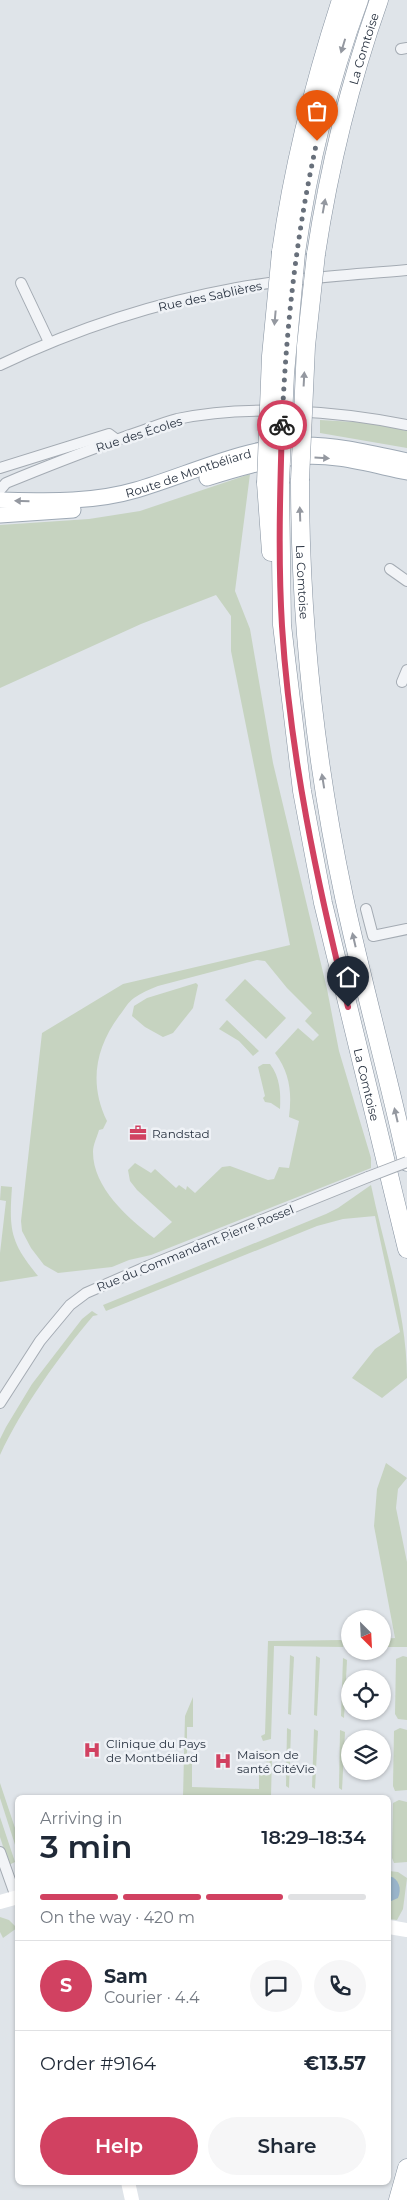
<!DOCTYPE html>
<meta charset="utf-8">
<style>
:root{--surface:#fff;--page:#f6f6f7;--text:#1f2937;--muted:#747a83;--line:#e0e1e3;--accent:#d14161}
body{margin:0;font-family:Montserrat,sans-serif;background:var(--page);color:var(--text);height:100vh;display:flex;flex-direction:column;font-size:19px;white-space:nowrap}
*{box-sizing:border-box;margin:0}
p{font-size:16px;color:var(--muted)}
.icon{flex:none;width:28px;height:28px;fill:none;stroke:currentColor;stroke-width:2;stroke-linecap:round;stroke-linejoin:round}
.map{position:relative;flex:1;overflow:hidden}
.drawer{position:absolute;left:15px;top:1795px;width:376px;height:390px;display:flex;flex-direction:column;background:var(--surface);border-radius:8px;box-shadow:0 1px 4px #0004}
.drawer>*{flex:none}
.needle{width:32px;rotate:156deg}
.tools{position:absolute;left:341px;top:1610px;display:grid;gap:10px}
.tools a{display:grid;place-items:center;width:50px;height:50px;border-radius:50%;background:var(--surface);box-shadow:0 1px 4px #0004;font-size:25px}
.pin{position:absolute;display:grid;place-items:center;width:42px;height:42px;color:#fff;margin:-51px -21px;border-radius:50% 50% 50% 0;rotate:-45deg;box-shadow:0 0 5px #0007}
.pin .icon{rotate:45deg}
.courier{position:absolute;display:grid;place-items:center;width:50px;height:50px;margin:-25px;border:4px solid #d14161;border-radius:50%;background:#fff;color:#222;box-shadow:0 1px 6px #0007}
.headline em{font-style:normal;font-weight:600}
.headline div{display:flex;flex-direction:column-reverse}
.headline{display:flex;align-items:center;justify-content:space-between;height:85px;padding:0 25px}
h1{font-size:32px;font-weight:600;line-height:38px}
.bar{display:grid;grid-template-columns:repeat(4,1fr);gap:8px 5px;align-content:center;height:60px;padding:0 25px}
.bar i{height:6px;border-radius:4px;background:var(--line)}
.bar .selected{background:var(--accent)}
.bar p{grid-column:span 4}
.line{display:flex;align-items:center;gap:12px;padding:0 25px;border-top:1px solid var(--line)}
.line div{flex:1}
.round{display:grid;place-items:center;flex:none;width:52px;height:52px;border-radius:26px;background:var(--page)}
.button{display:flex;gap:10px;margin-top:auto;padding:10px 25px}
.button a{flex:1;height:58px;border-radius:30px;background:var(--accent);color:#fff;font-size:20px;font-weight:600;line-height:58px;text-align:center}
.button a+a{background:var(--page);color:var(--text)}
.map>svg:first-child{display:block}
.green{fill:#c6d3c0;fill-rule:evenodd}
.water{fill:#99b4ca}
.lines{fill:none;stroke-linecap:round;stroke-linejoin:round}
.street-casing{stroke:#a4abb3;stroke-width:12}
.primary-casing{stroke:#9ea9b5;stroke-width:17}
.highway-casing{stroke:#8692a0;stroke-width:19}
.street{stroke:#f2f4f7;stroke-width:10}
.secondary{stroke:#fff;stroke-width:14}
.primary{stroke:#fff;stroke-width:15}
.highway{stroke:#fff;stroke-width:18}
.street-bridge-casing{stroke:#a4abb3;stroke-width:12;stroke-linecap:butt}
.highway-bridge-casing{stroke:#8692a0;stroke-width:19;stroke-linecap:butt}
.street-bridge{stroke:#f2f4f7;stroke-width:10}
.highway-bridge{stroke:#fff;stroke-width:18}
.oneway{fill:#9498a0}
.done{stroke:#68707b;stroke-width:5;stroke-dasharray:0 9}
.route{stroke:#d14161;stroke-width:6}
.labels{text-anchor:middle;dominant-baseline:central;stroke-width:5;stroke-linejoin:round;paint-order:stroke}
.street-label{font-size:12px;fill:#283240;stroke:#eff2f6}
.poi-label{font-size:12px;fill:#283240;stroke:#eff2f6;text-anchor:start}
</style>
<div class="map">
<svg width="407" height="2200" viewBox="0 0 407 2200">
<rect width="100%" height="100%" fill="#dfe4e9"/>
<g class="green">
<path d="M 320,420 L 372,423 L 407,431 L 407,448 L 320,433 Z"/>
<path d="M 250,474 L 235,591 L 250,629 L 273,763 L 327,989 L 339,1051 L 371,1158 L 371,1168 L 151,1255 L 129,1260 L 112,1267 L 58,1273 L 44,1265 L 31,1248 L 22,1231 L 21,1221 L 42,1033 L 123,984 L 290,945 L 231,651 L 231,616 L 216,595 L 141,624 L 0,688 L 0,525 L 89,519 L 140,511 ZM 257,960 L 265,961 L 287,988 L 312,1013 L 305,1021 L 319,1035 L 313,1041 L 298,1028 L 275,1053 C 290,1073 292,1093 289,1117 L 299,1121 L 289,1168 L 279,1167 L 274,1179 L 268,1180 L 230,1166 L 222,1167 L 195,1193 L 187,1186 L 186,1190 L 179,1185 L 176,1188 L 155,1169 L 151,1173 L 135,1163 L 128,1170 L 130,1181 L 137,1190 L 172,1222 L 154,1238 C 128,1218 93,1188 93,1152 C 93,1145 97,1137 99,1130 L 103,1129 L 107,1121 C 89,1084 95,1049 119,1016 C 124,1010 128,1002 134,998 C 141,993 150,989 158,986 Z"/>
<path d="M 245,979 L 286,1018 L 266,1039 L 225,1000 Z"/>
<path d="M 196,983 L 198,985 L 193,1008 L 173,1033 L 163,1037 L 145,1027 L 132,1016 L 134,1006 L 147,998 Z"/>
<path d="M 227,1020 L 259,1051 L 253,1056 L 239,1041 L 219,1029 Z"/>
<path d="M 263,1064 L 270,1064 C 280,1077 281,1093 280,1109 L 271,1103 L 265,1102 L 263,1098 L 265,1096 L 258,1067 Z"/>
<path d="M 371,1185 C 384,1248 407,1313 407,1378 L 382,1398 L 352,1378 L 375,1349 L 400,1332 L 375,1216 L 343,1219 L 317,1226 L 106,1311 L 103,1305 L 326,1214 L 338,1208 Z"/>
<path d="M 1,1186 L 12,1187 C 9,1230 10,1242 38,1276 L 0,1282 L 0,1253 L 6,1201 L 0,1200 Z"/>
<path d="M 92,1311 L 98,1315 L 93,1316 C 60,1355 21,1409 0,1455 L 0,1439 L 6,1427 L 32,1384 L 82,1319 Z"/>
<path d="M 386,1463 L 407,1478 L 398,1489 L 396,1508 L 407,1562 L 407,1647 L 383,1647 L 383,1639 L 395,1638 L 374,1526 L 377,1489 Z"/>
<path d="M 343,1640 L 343,1647 L 274,1646 L 271,1739 L 263,1741 L 261,1736 L 265,1734 L 268,1641 Z"/>
<path d="M 290,1655 L 294,1657 L 291,1715 L 288,1714 Z"/>
<path d="M 316,1656 L 320,1658 L 317,1716 L 314,1715 Z"/>
<path d="M 403,1656 L 407,1657 L 407,1720 L 398,1719 L 395,1714 L 396,1659 Z"/>
<path d="M 343,1658 L 347,1660 L 344,1718 L 341,1716 Z"/>
<path d="M 193,1697 L 193,1727 L 187,1727 L 187,1758 L 192,1759 L 192,1787 L 259,1789 L 259,1774 L 266,1773 L 267,1756 L 260,1756 L 260,1753 L 266,1750 L 270,1751 L 272,1755 L 271,1797 L 183,1797 L 185,1716 Z"/>
<path d="M 287,1728 L 291,1730 L 289,1788 L 286,1786 Z"/>
<path d="M 400,1728 L 407,1730 L 407,1790 L 395,1791 L 393,1786 L 394,1731 Z"/>
<path d="M 314,1729 L 318,1731 L 315,1789 L 312,1787 Z"/>
<path d="M 340,1730 L 345,1732 L 342,1790 L 339,1788 Z"/>
<path d="M 0,1783 L 17,1834 L 17,1851 L 0,1798 Z"/>
<path d="M 399,1800 L 407,1802 L 407,1862 L 394,1863 L 392,1858 L 393,1803 Z"/>
<path d="M 0,1817 L 15,1862 L 9,1865 L 0,1837 Z"/>
<path d="M 389,1871 L 398,1872 L 407,1878 L 403,1909 L 397,1920 L 389,1919 Z"/>
<path d="M 0,1917 L 9,1920 L 17,1928 L 3,1938 L 0,1932 Z"/>
</g>
<path class="water" d="M 389,1876 C 399,1878 402,1889 398,1898 L 389,1902 Z"/>
<g class="lines">
<g class="street-casing">
<g id="street">
<path d="M 401,49 L 407,48"/>
<path d="M 21,283 L 49,342"/>
<path d="M 0,365 C 75,329 155,303 237,288 C 293,278 351,275 407,270"/>
<path d="M 0,468 L 109,434 L 117,440"/>
<path d="M 0,490 L 6,483 C 47,466 89,450 130,435 C 146,430 161,423 177,419 C 247,404 337,411 407,425"/>
<path d="M 390,569 L 407,581"/>
<path d="M 402,682 L 407,670"/>
<path d="M 366,909 L 373,936 L 407,929"/>
<path d="M 0,1403 L 40,1341 L 70,1305 L 86,1293 L 148,1266 L 368,1177"/>
<path d="M 0,1852 L 16,1897"/>
</g>
</g>
<g class="primary-casing">
<g id="primary">
<path d="M 207,478 C 236,469 266,460 297,457 C 333,453 372,465 407,472"/>
<path id="s1" d="M 0,500 C 46,501 92,503 136,490 C 187,475 245,447 298,445 C 335,444 371,453 407,461"/>
<path d="M 0,515 L 73,510"/>
</g>
</g>
<g class="highway-casing">
<g id="highway">
<path d="M 281,252 C 293,166 314,83 341,0"/>
<path d="M 296,253 C 308,167 329,81 359,0"/>
<path id="s2" d="M 316,254 C 329,168 350,82 379,0"/>
<path id="s3" d="M 300,480 C 300,620 315,760 344,897 C 363,986 388,1074 407,1162"/>
<path d="M 266,483 L 271,552"/>
<path id="s4" d="M 280,483 L 282,625 L 302,791 L 323,903 L 407,1249"/>
<path d="M 398,2200 L 407,2168"/>
</g>
</g>
<use href="#street" class="street"/>
<g class="secondary">
<path d="M 0,1902 L 18,1897"/>
<path d="M 389,1927 L 407,1930"/>
<path d="M 128,2182 L 132,2200"/>
</g>
<use href="#primary" class="primary"/>
<use href="#highway" class="highway"/>
<g class="street-bridge-casing">
<path id="street-bridge" d="M 368,1177 L 407,1162"/>
</g>
<g class="highway-bridge-casing">
<g id="highway-bridge">
<path d="M 300,480 L 306,346 L 316,254"/>
<path d="M 266,483 L 271,356 L 281,252"/>
<path d="M 280,483 L 285,374 L 296,253"/>
</g>
</g>
<use href="#street-bridge" class="street-bridge"/>
<use href="#highway-bridge" class="highway-bridge"/>
</g>
<defs><path id="oneway-solid" d="M-6-.8H1V-3.2L6.5 0L1 3.2V.8H-6Z" transform="scale(1.25)"/></defs>
<g class="oneway">
<use href="#oneway-solid" transform="translate(343 46) rotate(107)"/>
<use href="#oneway-solid" transform="translate(324 206) rotate(-80)"/>
<use href="#oneway-solid" transform="translate(275 318) rotate(95)"/>
<use href="#oneway-solid" transform="translate(304 379) rotate(-87)"/>
<use href="#oneway-solid" transform="translate(322 458) rotate(3)"/>
<use href="#oneway-solid" transform="translate(22 501) rotate(-178)"/>
<use href="#oneway-solid" transform="translate(300 514) rotate(-92)"/>
<use href="#oneway-solid" transform="translate(323 781) rotate(-99)"/>
<use href="#oneway-solid" transform="translate(354 940) rotate(-103)"/>
<use href="#oneway-solid" transform="translate(396 1115) rotate(-103)"/>
</g>
<g class="lines">
<path class="done" d="M 282,425 C 286,329 296,235 317,141"/>
<path class="route" d="M 282,425 C 280,492 278,560 282,626 C 290,755 317,882 348,1007"/>
</g>
<defs>
<g id="office-bare" transform="scale(1.35)"><path d="M-6-3h4V-5.5h4V-3h4V5H-6ZM-1-4.5V-3h2v-1.5ZM-6 0V1H6V0Z" fill="#d14161" stroke="#eff2f6" stroke-width="2.5" paint-order="stroke"/></g>
<g id="hospital-bare" transform="scale(1.35)"><path d="M-5-5h3v3.5h4V-5h3V5h-3V1.5h-4V5h-3Z" fill="#d14161" stroke="#eff2f6" stroke-width="2.5" paint-order="stroke"/></g>
</defs>
<g fill-rule="evenodd">
<use href="#office-bare" x="138" y="1133"/>
<use href="#hospital-bare" x="92" y="1750"/>
<use href="#hospital-bare" x="223" y="1761"/>
</g>
<g class="labels">
<g class="street-label">
<text stroke="none"><textPath href="#s2" startOffset="211">La Comtoise</textPath></text>
<text transform="translate(210 296) rotate(-12)">Rue des Sablières</text>
<text transform="translate(139 434) rotate(-18)">Rue des Écoles</text>
<text stroke="none"><textPath href="#s1" startOffset="192">Route de Montbéliard</textPath></text>
<text stroke="none"><textPath href="#s3" startOffset="102">La Comtoise</textPath></text>
<text stroke="none"><textPath href="#s4" startOffset="610">La Comtoise</textPath></text>
<text transform="translate(195 1248) rotate(-22)">Rue du Commandant Pierre Rossel</text>
</g>
<g class="poi-label">
<text x="152" y="1133">Randstad</text>
<text x="106" y="1743">Clinique du Pays<tspan x="106" dy="14">de Montbéliard</tspan></text>
<text x="237" y="1754">Maison de<tspan x="237" dy="14">santé CitéVie</tspan></text>
</g>
</g>
</svg>
<div class="tools">
<a><svg class="needle" viewBox="-14 -14 28 28"><path d="M0-13l5 13h-10z" fill="#e53935"/><path d="M0 13l5-13h-10z" fill="#747a83"/></svg></a>
<a><svg class="icon" aria-label="locate" viewBox="0 0 24 24"><circle cx="12" cy="12" r="6"/><path d="M12 2v4M12 18v4M2 12h4M18 12h4"/></svg></a>
<a><svg class="icon" aria-label="layers" viewBox="0 0 24 24"><path d="M12 4l9 5-9 5-9-5zM3 14l9 5 9-5"/></svg></a>
</div>
<div class="pin" style="left:317px;top:141px;background:#ea580c"><svg class="icon" aria-label="bag" viewBox="0 0 24 24"><path d="M5 8h14l-1 12H6zM9 8a3 3 0 0 1 6 0"/></svg></div>
<div class="pin" style="left:348px;top:1007px;background:#1f2937"><svg class="icon" aria-label="home" viewBox="0 0 24 24"><path d="M3 11l9-7 9 7M6 9v11h12V9"/></svg></div>
<div class="courier" style="left:282px;top:425px"><svg class="icon" aria-label="bike" viewBox="0 0 24 24"><circle cx="6" cy="16" r="4"/><circle cx="18" cy="16" r="4"/><path d="M6 16l4-8h5l3 8M10 8l3 8H6M13 5h3"/></svg></div>
<section class="drawer">
<div class="headline"><div><h1>3 min</h1><p>Arriving in</p></div><em>18:29–18:34</em></div>
<div class="bar"><i class="selected"></i><i class="selected"></i><i class="selected"></i><i></i><p>On the way · 420 m</p></div>
<div class="line" style="height:90px"><b class="round" style="background:var(--accent);color:#fff">S</b><div><b>Sam</b><p>Courier · 4.4</p></div><a class="round"><svg class="icon" aria-label="chat" viewBox="0 0 24 24"><path d="M4 5h16v11H9l-5 4z"/></svg></a><a class="round"><svg class="icon" aria-label="phone" viewBox="0 0 24 24"><path d="M5 4h4l2 5-3 2q2 4 5 5l2-3 5 2v4C11 20 4 13 5 4z"/></svg></a></div>
<div class="line" style="height:65px"><div>Order #9164</div><b>€13.57</b></div>
<div class="button"><a>Help</a><a>Share</a></div>
</section>
</div>
